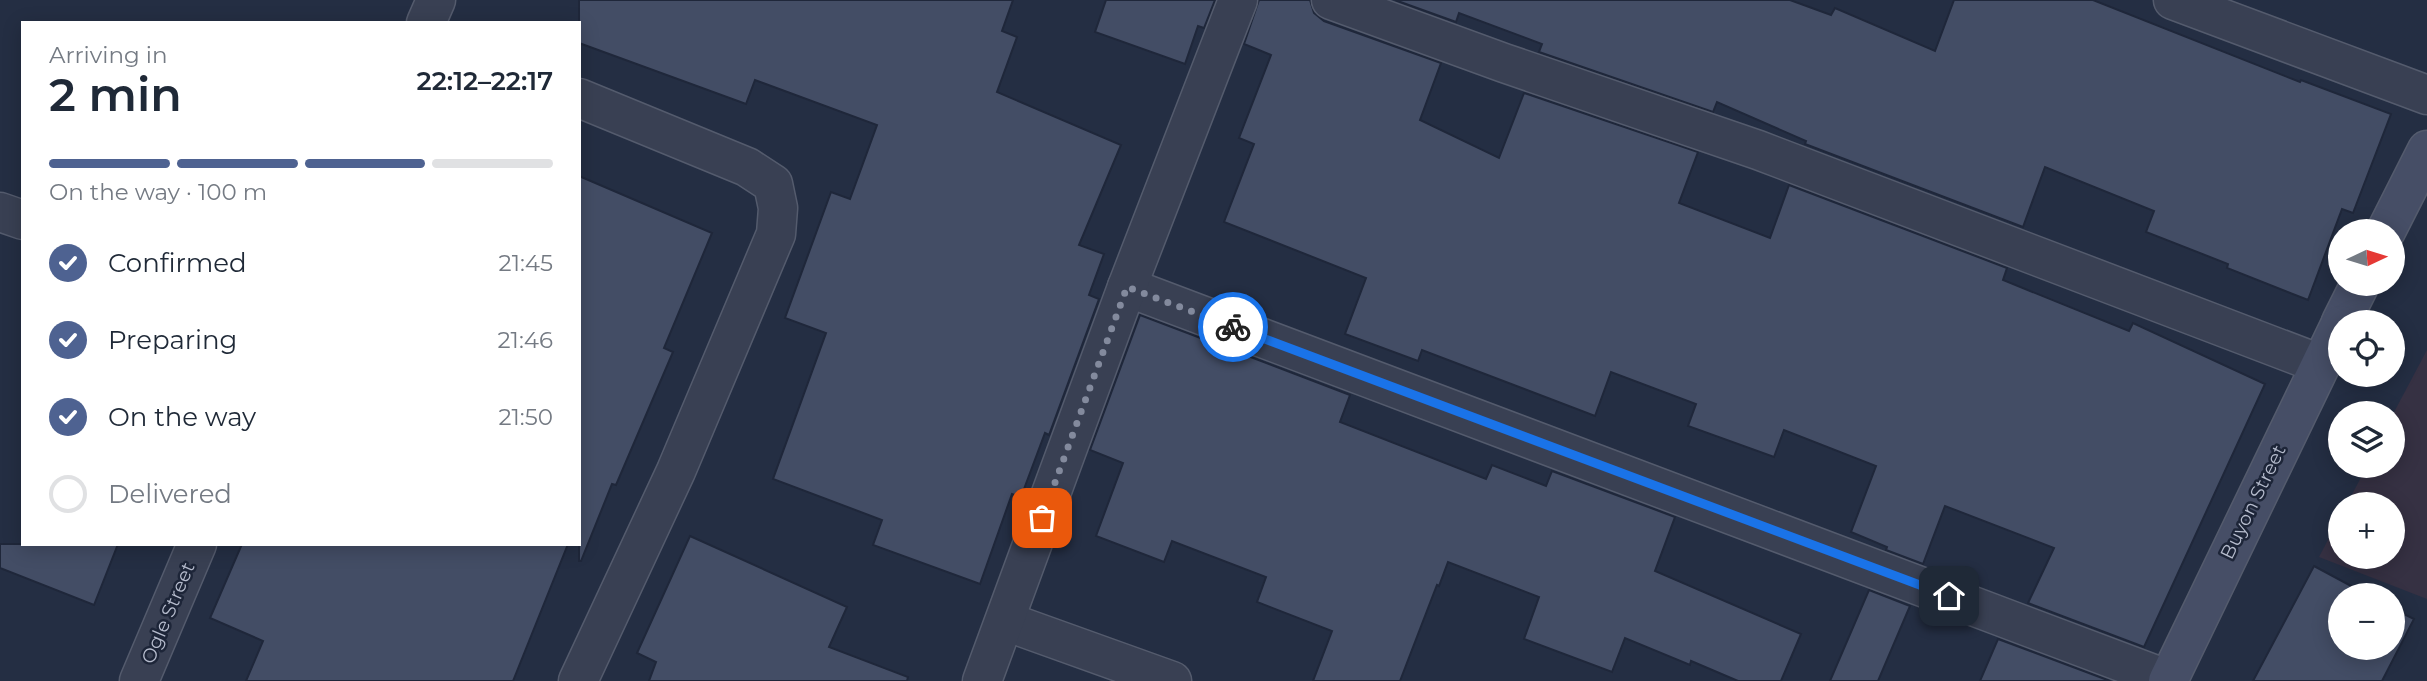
<!DOCTYPE html>
<meta charset="utf-8">
<style>
:root{--surface:#fff;--page:#f2f2f3;--text:#1f2937;--muted:#747a83;--line:#e0e1e3;--accent:#4e6291}
body{margin:0;font-family:Montserrat,sans-serif;background:var(--page);color:var(--text);height:100vh;display:flex;flex-direction:column;font-size:26px;white-space:nowrap}
*{box-sizing:border-box;margin:0}
p{font-size:23px;color:var(--muted)}
.icon{flex:none;width:38px;height:38px;fill:none;stroke:currentColor;stroke-width:2;stroke-linecap:round;stroke-linejoin:round}
.map{position:relative;flex:1;overflow:hidden}
.sheet{position:absolute;left:21px;top:21px;width:560px;height:525px;display:flex;flex-direction:column;background:var(--surface);border-radius:0px;box-shadow:0 4px 18px #0003}
.sheet>*{flex:none}
.needle{width:46px;rotate:86deg}
.buttons{position:absolute;left:2328px;top:219px;display:grid;gap:14px}
.buttons a{display:grid;place-items:center;width:77px;height:77px;border-radius:50%;background:var(--surface);box-shadow:0 4px 18px #0003;font-size:35px}
.pin{position:absolute;display:grid;place-items:center;width:60px;height:60px;color:#fff;margin:-30px;border-radius:14px;box-shadow:0 4px 10px #0006}
.courier{position:absolute;display:grid;place-items:center;width:70px;height:70px;margin:-35px;border:5px solid #1a73e8;border-radius:50%;background:#fff;color:#222;box-shadow:0 2px 9px #0007}
.headline em{font-style:normal;font-weight:600}
.headline div{display:flex;flex-direction:column-reverse}
.headline{display:flex;align-items:center;justify-content:space-between;height:119px;padding:0 28px}
h1{font-size:46px;font-weight:600;line-height:52px}
.bar{display:grid;grid-template-columns:repeat(4,1fr);gap:10px 7px;align-content:center;height:84px;padding:0 28px}
.bar i{height:9px;border-radius:5px;background:var(--line)}
.bar .active{background:var(--accent)}
.bar p{grid-column:span 4}
ol{padding:0 28px;list-style:none}
li{display:flex;align-items:center;gap:21px;height:77px}
li p{margin-inline-start:auto}
li .icon{padding:7px;border-radius:50%;background:var(--accent);color:#fff;stroke-width:4}
li:last-child{color:var(--muted)}
li i{width:38px;height:38px;border:4px solid var(--line);border-radius:50%}
.map>svg:first-child{display:block}
.medical{fill:#363143}
.building{fill:#434d65;stroke:#1f273a;stroke-width:2}
.lines{fill:none;stroke-linecap:round;stroke-linejoin:round}
.minor-casing{stroke:#545b6d;stroke-width:41}
.secondary-casing{stroke:#545b6d;stroke-width:41}
.minor{stroke:#394053;stroke-width:38}
.secondary{stroke:#464e66;stroke-width:38}
.done{stroke:#838a9d;stroke-width:7;stroke-dasharray:0 12.6}
.route{stroke:#1a73e8;stroke-width:9}
.labels{text-anchor:middle;dominant-baseline:central;stroke-width:5;stroke-linejoin:round;paint-order:stroke}
.street-label{font-size:19px;fill:#b6bccd;stroke:#1d2538}
</style>
<div class="map">
<svg width="2427" height="681" viewBox="0 0 2427 681">
<rect width="100%" height="100%" fill="#242e43"/>
<path class="medical" d="M 2427,350 L 2427,599 L 2319,557 L 2340,517 L 2340,556 L 2392,556 L 2392,504 L 2347,504 L 2367,466 L 2392,466 L 2392,416 Z"/>
<g class="building">
<path d="M 579,0 L 1013,0 L 1002,31 L 1017,37 L 997,92 L 1121,145 L 1079,245 L 1104,254 L 1089,295 L 1099,299 L 1049,435 L 1045,433 L 1021,497 L 1012,494 L 980,584 L 873,545 L 882,520 L 773,479 L 826,333 L 785,318 L 831,192 L 850,199 L 877,125 L 755,80 L 746,104 L 579,43 Z"/>
<path d="M 1106,0 L 1215,0 L 1204,28 L 1198,26 L 1185,64 L 1095,32 Z"/>
<path d="M 1259,0 L 1310,0 L 1314,13 L 1324,21 L 1441,63 L 1420,120 L 1499,158 L 1524,93 L 1698,152 L 1679,203 L 1770,238 L 1789,185 L 2007,268 L 2003,280 L 2129,331 L 2133,323 L 2265,384 L 2144,647 L 2028,603 L 2054,548 L 1945,506 L 1923,564 L 1886,550 L 1887,547 L 1851,532 L 1876,466 L 1784,430 L 1774,457 L 1688,426 L 1696,404 L 1611,372 L 1595,416 L 1422,350 L 1418,361 L 1345,334 L 1366,278 L 1224,222 L 1254,144 L 1239,138 L 1271,55 L 1244,44 Z"/>
<path d="M 1395,0 L 1790,0 L 1831,15 L 1835,8 L 1935,51 L 1954,0 L 2093,0 L 2300,82 L 2301,80 L 2391,114 L 2353,213 L 2342,209 L 2308,300 L 2227,268 L 2228,264 L 2146,232 L 2154,211 L 2045,167 L 2023,227 L 1805,144 L 1806,141 L 1717,102 L 1713,112 L 1539,52 L 1542,44 L 1459,13 L 1456,22 Z"/>
<path d="M 579,176 L 712,233 L 664,348 L 673,352 L 616,485 L 612,484 L 581,561 L 579,561 Z"/>
<path d="M 1140,315 L 1350,395 L 1340,422 L 1486,479 L 1492,465 L 1546,486 L 1552,471 L 1675,517 L 1655,571 L 1801,634 L 1781,681 L 1738,681 L 1691,661 L 1690,665 L 1625,638 L 1612,672 L 1524,639 L 1539,597 L 1448,562 L 1439,586 L 1437,585 L 1400,681 L 1313,681 L 1332,631 L 1257,602 L 1266,577 L 1172,541 L 1164,562 L 1096,536 L 1123,463 L 1090,450 Z"/>
<path d="M 690,536 L 847,607 L 829,647 L 908,677 L 907,681 L 649,681 L 656,662 L 637,653 Z"/>
<path d="M 0,544 L 118,544 L 94,605 L 0,568 Z"/>
<path d="M 242,544 L 568,544 L 513,681 L 246,681 L 263,641 L 210,618 Z"/>
<path d="M 2314,566 L 2368,595 L 2340,595 L 2340,648 L 2392,648 L 2392,608 L 2414,619 L 2382,681 L 2253,681 Z"/>
<path d="M 1869,590 L 1910,606 L 1878,681 L 1830,681 Z"/>
<path d="M 1998,639 L 2110,681 L 1980,681 Z"/>
</g>
<g class="lines">
<g class="minor-casing">
<g id="minor">
<path d="M 1331,0 L 1504,63 L 1758,150 L 2320,364"/>
<path d="M 2173,0 L 2427,95"/>
<path d="M 426,23 L 436,0"/>
<path d="M 0,212 L 23,220"/>
<path d="M 1127,287 L 2169,680"/>
<path d="M 1005,621 L 1172,681"/>
<path d="M 139,681 L 197,544"/>
<path d="M 578,681 L 676,471 L 776,234 L 778,208 L 773,184 L 747,167 L 579,98"/>
<path d="M 982,681 L 1127,287 L 1238,0"/>
</g>
</g>
<g class="secondary-casing">
<g id="secondary">
<path d="M 2386,231 L 2427,150"/>
<path d="M 2341,322 L 2360,284"/>
<path d="M 2168,681 L 2340,325"/>
</g>
</g>
<use href="#minor" class="minor"/>
<use href="#secondary" class="secondary"/>
</g>
<g class="lines">
<path class="done" d="M 1042,518 L 1127,287 L 1233,327"/>
<path class="route" d="M 1233,327 L 1949,596"/>
</g>
<g class="labels">
<g class="street-label">
<text transform="translate(2253 502) rotate(-64)">Buyon Street</text>
<text transform="translate(168 613) rotate(-67)">Ogle Street</text>
</g>
</g>
</svg>
<div class="buttons">
<a><svg class="needle" viewBox="-14 -14 28 28"><path d="M0-13l5 13h-10z" fill="#e53935"/><path d="M0 13l5-13h-10z" fill="#747a83"/></svg></a>
<a><svg class="icon" aria-label="locate" viewBox="0 0 24 24"><circle cx="12" cy="12" r="6"/><path d="M12 2v4M12 18v4M2 12h4M18 12h4"/></svg></a>
<a><svg class="icon" aria-label="layers" viewBox="0 0 24 24"><path d="M12 4l9 5-9 5-9-5zM3 14l9 5 9-5"/></svg></a>
<a>+</a>
<a>−</a>
</div>
<div class="pin" style="left:1042px;top:518px;background:#ea580c"><svg class="icon" aria-label="bag" viewBox="0 0 24 24"><path d="M5 8h14l-1 12H6zM9 8a3 3 0 0 1 6 0"/></svg></div>
<div class="pin" style="left:1949px;top:596px;background:#1f2937"><svg class="icon" aria-label="home" viewBox="0 0 24 24"><path d="M3 11l9-7 9 7M6 9v11h12V9"/></svg></div>
<div class="courier" style="left:1233px;top:327px"><svg class="icon" aria-label="bike" viewBox="0 0 24 24"><circle cx="6" cy="16" r="4"/><circle cx="18" cy="16" r="4"/><path d="M6 16l4-8h5l3 8M10 8l3 8H6M13 5h3"/></svg></div>
<section class="sheet">
<div class="headline"><div><h1>2 min</h1><p>Arriving in</p></div><em>22:12–22:17</em></div>
<div class="bar"><i class="active"></i><i class="active"></i><i class="active"></i><i></i><p>On the way · 100 m</p></div>
<ol>
<li><svg class="icon" aria-label="check" viewBox="0 0 24 24"><path d="M5 12l5 5 9-10"/></svg>Confirmed<p>21:45</p></li>
<li><svg class="icon" aria-label="check" viewBox="0 0 24 24"><path d="M5 12l5 5 9-10"/></svg>Preparing<p>21:46</p></li>
<li><svg class="icon" aria-label="check" viewBox="0 0 24 24"><path d="M5 12l5 5 9-10"/></svg>On the way<p>21:50</p></li>
<li><i></i>Delivered</li>
</ol>
</section>
</div>
